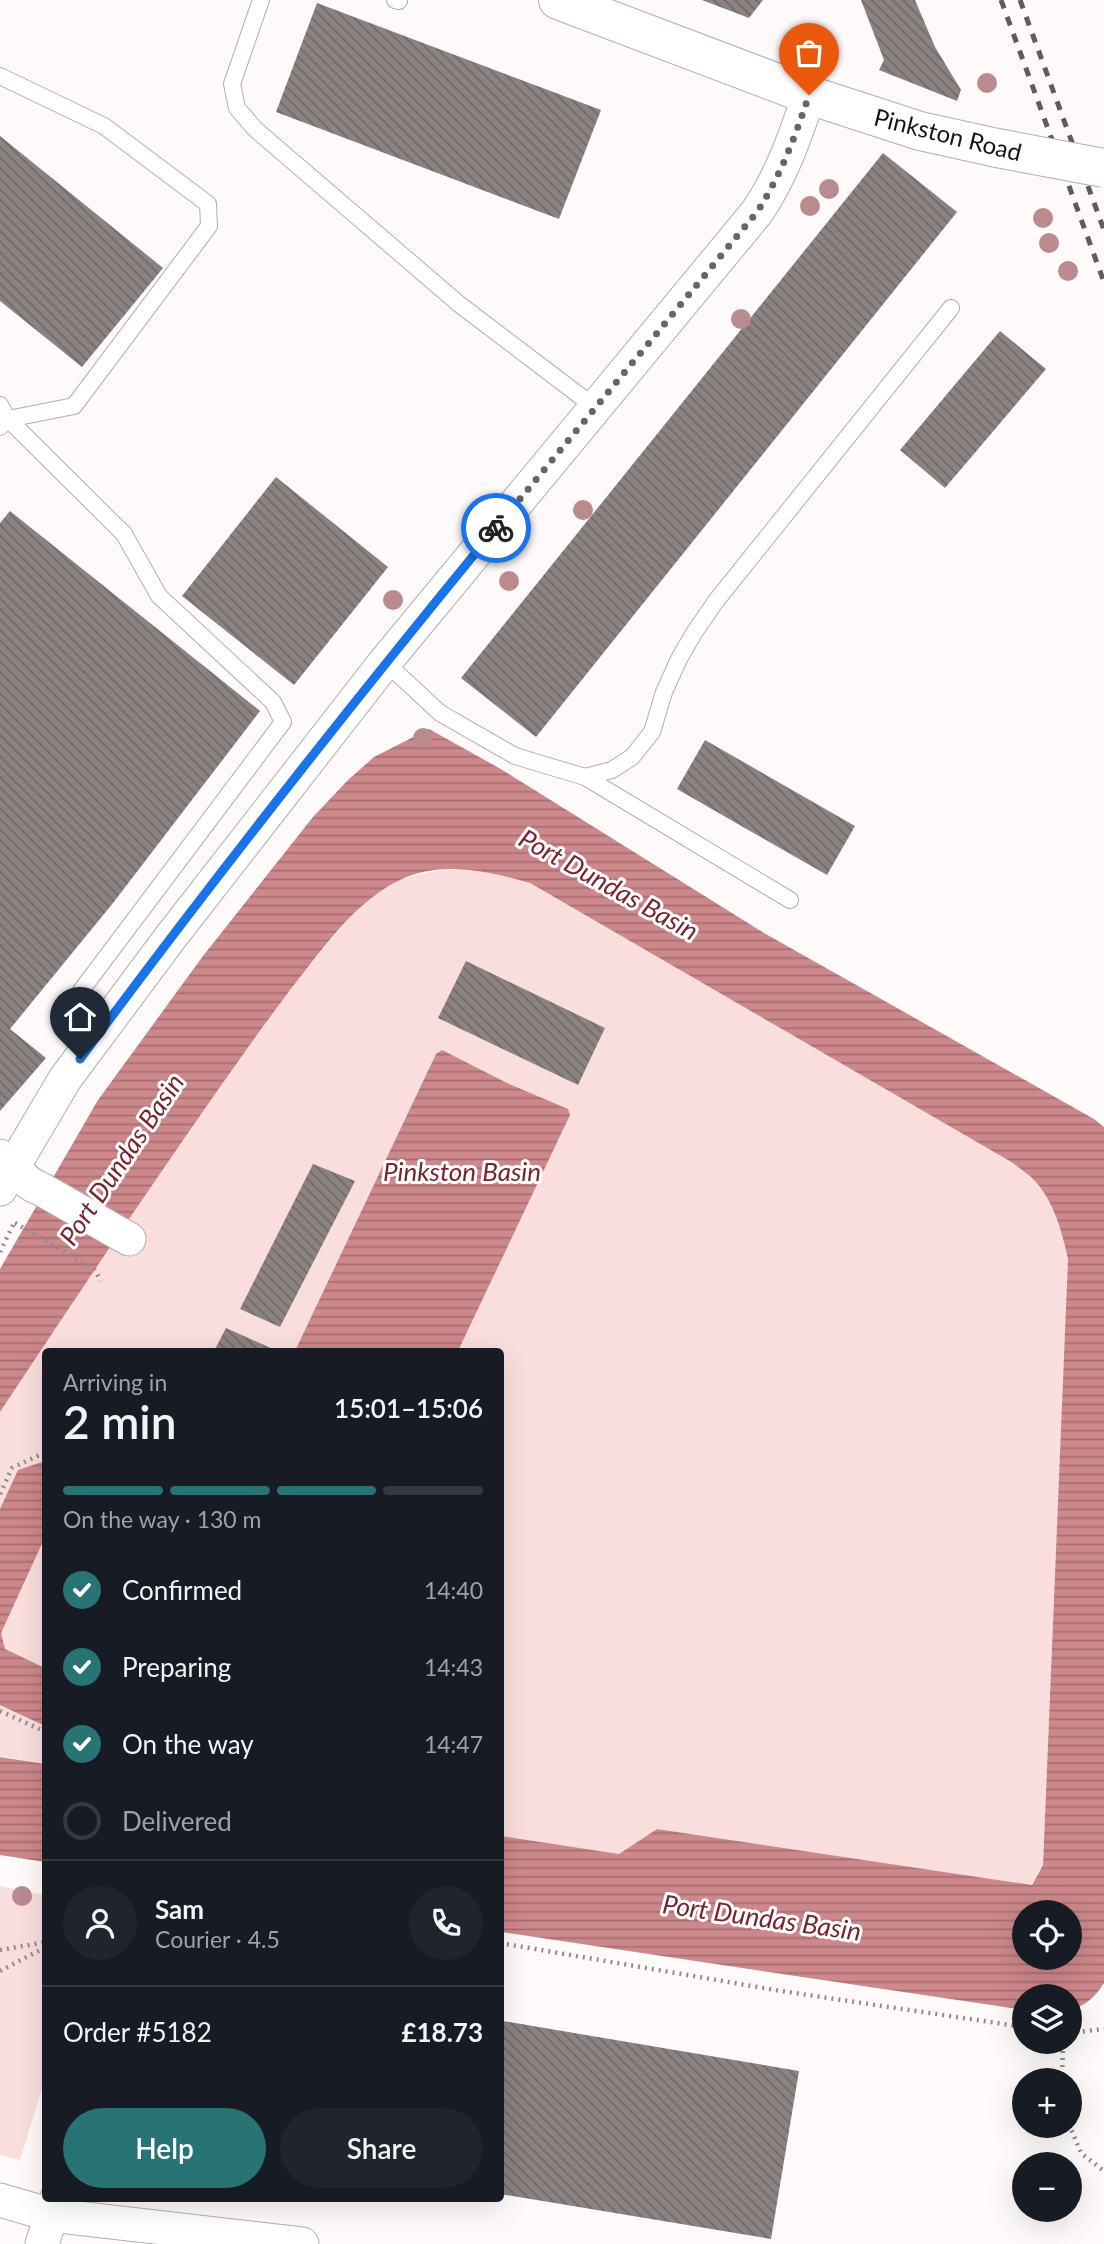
<!DOCTYPE html>
<meta charset="utf-8">
<style>
:root{--surface:#171b24;--page:#20242c;--text:#f1f3f6;--muted:#9ea1a6;--line:#363941;--accent:#287374}
body{margin:0;font-family:Lato,sans-serif;background:var(--page);color:var(--text);height:100vh;display:flex;flex-direction:column;font-size:26px;white-space:nowrap}
*{box-sizing:border-box;margin:0}
p{font-size:23px;color:var(--muted)}
.icon{flex:none;width:38px;height:38px;fill:none;stroke:currentColor;stroke-width:2;stroke-linecap:round;stroke-linejoin:round}
.map{position:relative;flex:1;overflow:hidden}
.side{position:absolute;left:42px;top:1348px;width:462px;height:854px;display:flex;flex-direction:column;background:var(--surface);border-radius:7px;box-shadow:0 7px 28px #0002}
.side>*{flex:none}
.controls{position:absolute;left:1012px;top:1900px;display:grid;gap:14px}
.controls a{display:grid;place-items:center;width:70px;height:70px;border-radius:50%;background:var(--surface);box-shadow:0 7px 28px #0002;font-size:35px}
.pin{position:absolute;display:grid;place-items:center;width:60px;height:60px;color:#fff;margin:-72px -30px;border-radius:50% 50% 50% 0;rotate:-45deg;box-shadow:0 0 7px #0007}
.pin .icon{rotate:45deg}
.courier{position:absolute;display:grid;place-items:center;width:70px;height:70px;margin:-35px;border:5px solid #1a73e8;border-radius:50%;background:#fff;color:#222;box-shadow:0 2px 9px #0007}
.overview em{font-style:normal;font-weight:600}
.overview div{display:flex;flex-direction:column-reverse}
.overview{display:flex;align-items:center;justify-content:space-between;height:119px;padding:0 21px}
h1{font-size:46px;font-weight:600;line-height:52px}
.bar{display:grid;grid-template-columns:repeat(4,1fr);gap:10px 7px;align-content:center;height:84px;padding:0 21px}
.bar i{height:9px;border-radius:5px;background:var(--line)}
.bar .selected{background:var(--accent)}
.bar p{grid-column:span 4}
.line{display:flex;align-items:center;gap:18px;padding:0 21px;border-top:2px solid var(--line)}
.line div{flex:1}
.round{display:grid;place-items:center;flex:none;width:74px;height:74px;border-radius:37px;background:var(--page)}
ol{padding:0 21px;list-style:none}
li{display:flex;align-items:center;gap:21px;height:77px}
li p{margin-inline-start:auto}
li .icon{padding:7px;border-radius:50%;background:var(--accent);color:#fff;stroke-width:4}
li:last-child{color:var(--muted)}
li i{width:38px;height:38px;border:4px solid var(--line);border-radius:50%}
.action{display:flex;gap:14px;margin-top:auto;padding:14px 21px}
.action a{flex:1;height:80px;border-radius:42px;background:var(--accent);color:#fff;font-size:28px;font-weight:600;line-height:80px;text-align:center}
.action a+a{background:var(--page);color:var(--text)}
.map>svg:first-child{display:block}
.grass{fill:#fadede}
.water{fill:url(#water-rules);fill-rule:evenodd}
.building{fill:url(#building-back-hatch)}
.lines{fill:none;stroke-linecap:round;stroke-linejoin:round}
.lane-casing{stroke:#b6adad;stroke-width:18}
.street-casing{stroke:#b6adad;stroke-width:35}
.secondary-casing{stroke:#b6adad;stroke-width:40}
.path{stroke:#918d8d;stroke-width:4.5;stroke-dasharray:2 5;stroke-linecap:butt}
.lane{stroke:#fff;stroke-width:16}
.street{stroke:#fff;stroke-width:33}
.secondary{stroke:#fff;stroke-width:38}
.rail{stroke:#5f5b5b;stroke-width:5;stroke-dasharray:9 9;stroke-linecap:butt}
.secondary-bridge-casing{stroke:#b6adad;stroke-width:40;stroke-linecap:butt}
.secondary-bridge{stroke:#fff;stroke-width:38}
.tree{fill:#ba8a8f}
.done{stroke:#696565;stroke-width:7;stroke-dasharray:0 12.6}
.route{stroke:#1a73e8;stroke-width:9}
.labels{text-anchor:middle;dominant-baseline:central;stroke-width:6;stroke-linejoin:round;paint-order:stroke}
.street-label{font-size:24px;fill:#191515;stroke:#fff}
.water-label{font-size:26px;font-style:italic;fill:#76242f;stroke:#fff}
</style>
<div class="map">
<svg width="1104" height="2244" viewBox="0 0 1104 2244">
<defs>
<pattern id="water-rules" width="6" height="5" patternUnits="userSpaceOnUse" patternTransform="scale(1.75)"><rect width="6" height="5" fill="#cd888b"/><path d="M0 2.5h6" fill="none" stroke="#a66e70"/></pattern>
<pattern id="building-back-hatch" width="6" height="6" patternUnits="userSpaceOnUse" patternTransform="scale(1.75)"><rect width="6" height="6" fill="#8b8282"/><path d="M-1 5l2 2M0 0l6 6M5-1l2 2" fill="none" stroke="#716969"/></pattern>
</defs>
<rect width="100%" height="100%" fill="#fefafa"/>
<g class="grass">
<path d="M 461,869 L 495,873 L 530,883 L 1013,1163 C 1020,1169 1029,1174 1035,1181 C 1054,1202 1062,1232 1068,1259 L 1043,1865 L 1031,1885 L 657,1829 L 619,1854 L 501,1836 L 500,1351 L 46,1351 L 45,1764 L 0,1756 L 0,1412 L 127,1220 L 271,1014 L 323,949 L 353,914 L 379,892 L 402,879 L 430,872 Z"/>
<path d="M 0,1886 L 45,1895 L 45,2079 L 20,2160 L 0,2155 Z"/>
</g>
<g class="water">
<path d="M 429,729 L 499,768 L 764,933 L 1094,1119 L 1104,1127 L 1104,1983 C 1096,1996 1085,2007 1069,2010 L 1069,1997 L 1024,1997 L 1024,2010 L 501,1932 L 501,1836 L 619,1854 L 657,1829 L 1032,1885 L 1043,1865 L 1068,1259 C 1062,1232 1054,1202 1035,1181 C 1029,1174 1020,1169 1013,1163 L 530,883 C 488,871 441,860 400,880 C 361,899 334,934 308,967 C 277,1006 249,1046 220,1087 C 145,1194 72,1303 0,1412 L 0,1269 L 98,1100 L 203,956 L 313,817 L 348,780 L 374,757 ZM 1024,1913 L 1069,1913 L 1069,1958 L 1024,1958 Z"/>
<path d="M 442,1050 L 507,1083 L 568,1109 L 570,1115 L 458,1351 L 295,1351 L 436,1054 Z"/>
<path d="M 45,1461 L 45,1537 L 1,1633 L 5,1649 L 45,1668 L 45,1726 L 0,1705 L 0,1509 L 18,1470 Z"/>
<path d="M 0,1757 L 45,1764 L 45,1862 L 0,1855 Z"/>
</g>
<g class="building">
<path d="M 702,0 L 763,0 L 749,18 Z"/>
<path d="M 861,0 L 915,0 L 935,47 L 961,90 L 957,101 L 879,70 L 884,60 Z"/>
<path d="M 317,3 L 601,110 L 559,219 L 276,112 Z"/>
<path d="M 0,136 L 163,268 L 82,367 L 0,301 Z"/>
<path d="M 883,153 L 957,212 L 536,737 L 461,678 Z"/>
<path d="M 1000,331 L 1046,369 L 945,488 L 900,450 Z"/>
<path d="M 276,477 L 388,567 L 294,685 L 182,596 Z"/>
<path d="M 10,511 L 260,711 L 113,903 L 10,1029 L 46,1058 L 0,1111 L 0,523 Z"/>
<path d="M 705,740 L 855,826 L 827,875 L 677,789 Z"/>
<path d="M 466,961 L 605,1028 L 578,1085 L 438,1018 Z"/>
<path d="M 313,1164 L 355,1181 L 280,1327 L 240,1309 Z"/>
<path d="M 226,1328 L 273,1349 L 272,1351 L 214,1351 Z"/>
<path d="M 503,2021 L 799,2071 L 771,2239 L 500,2194 L 500,2036 Z"/>
</g>
<g class="lines">
<g class="lane-casing">
<g id="lane">
<path d="M 261,0 L 232,84 L 237,108 L 255,129 L 459,304 L 596,408"/>
<path d="M 395,0 L 399,1"/>
<path d="M 0,76 L 104,126 L 208,204 L 209,226 L 74,406 L 8,419 L 0,427"/>
<path d="M 0,405 L 8,419 L 124,534 L 159,596 L 273,702 L 283,722 L 65,1012"/>
<path d="M 385,662 L 440,713 L 515,756 L 585,777 L 612,770 L 632,757 L 652,732 L 664,692 L 679,659 L 694,633 L 716,601 L 951,308"/>
<path d="M 585,777 L 790,900"/>
</g>
</g>
<g class="street-casing">
<g id="street">
<path d="M 0,1156 C 16,1167 23,1183 41,1189 L 129,1239"/>
<path d="M 0,1189 L 65,1079 L 170,938 L 385,662 L 757,212 C 782,175 795,137 809,95"/>
<path d="M 0,2200 L 51,2215 L 302,2244"/>
<path d="M 42,2244 L 57,2198"/>
</g>
</g>
<g class="secondary-casing">
<path id="secondary" d="M 558,0 L 809,95 L 920,131 L 997,148"/>
</g>
<g class="path">
<path d="M 15,1223 L 94,1269 L 101,1281"/>
<path d="M 0,1252 L 15,1221"/>
<path d="M 0,1494 L 12,1468 L 46,1452"/>
<path d="M 0,1711 L 46,1732"/>
<path d="M 500,1943 L 781,1991 L 1024,2027"/>
<path d="M 0,1950 L 46,1942"/>
<path d="M 0,1971 L 46,1947"/>
<path d="M 1069,2033 L 1104,2029"/>
<path d="M 1062,2081 L 1063,2042"/>
<path d="M 1069,2124 L 1081,2153 L 1104,2171"/>
</g>
<use href="#lane" class="lane"/>
<use href="#street" class="street"/>
<use href="#secondary" class="secondary"/>
<g class="rail">
<path d="M 1001,0 L 1104,282"/>
<path d="M 1020,0 L 1104,230"/>
</g>
<g class="secondary-bridge-casing">
<path id="secondary-bridge" d="M 997,148 L 1104,168"/>
</g>
<use href="#secondary-bridge" class="secondary-bridge"/>
</g>
<g class="tree">
<circle cx="987" cy="83" r="10"/>
<circle cx="829" cy="189" r="10"/>
<circle cx="810" cy="206" r="10"/>
<circle cx="1043" cy="218" r="10"/>
<circle cx="1049" cy="243" r="10"/>
<circle cx="1068" cy="271" r="10"/>
<circle cx="741" cy="319" r="10"/>
<circle cx="583" cy="510" r="10"/>
<circle cx="509" cy="581" r="10"/>
<circle cx="393" cy="600" r="10"/>
<circle cx="423" cy="738" r="10"/>
<circle cx="22" cy="1896" r="10"/>
</g>
<g class="lines">
<path class="done" d="M 496,528 L 757,212 C 781,175 795,137 809,95"/>
<path class="route" d="M 80,1059 C 214,878 353,702 496,528"/>
</g>
<g class="labels">
<g class="street-label">
<text transform="translate(948 134) rotate(14)">Pinkston Road</text>
</g>
<g class="water-label">
<text transform="translate(609 884) rotate(29)">Port Dundas Basin</text>
<text transform="translate(121 1159) rotate(-56)">Port Dundas Basin</text>
<text x="462" y="1171">Pinkston Basin</text>
<text transform="translate(762 1917) rotate(8)">Port Dundas Basin</text>
</g>
</g>
</svg>
<div class="controls">
<a><svg class="icon" aria-label="locate" viewBox="0 0 24 24"><circle cx="12" cy="12" r="6"/><path d="M12 2v4M12 18v4M2 12h4M18 12h4"/></svg></a>
<a><svg class="icon" aria-label="layers" viewBox="0 0 24 24"><path d="M12 4l9 5-9 5-9-5zM3 14l9 5 9-5"/></svg></a>
<a>+</a>
<a>−</a>
</div>
<div class="pin" style="left:809px;top:95px;background:#ea580c"><svg class="icon" aria-label="bag" viewBox="0 0 24 24"><path d="M5 8h14l-1 12H6zM9 8a3 3 0 0 1 6 0"/></svg></div>
<div class="pin" style="left:80px;top:1059px;background:#1f2937"><svg class="icon" aria-label="home" viewBox="0 0 24 24"><path d="M3 11l9-7 9 7M6 9v11h12V9"/></svg></div>
<div class="courier" style="left:496px;top:528px"><svg class="icon" aria-label="bike" viewBox="0 0 24 24"><circle cx="6" cy="16" r="4"/><circle cx="18" cy="16" r="4"/><path d="M6 16l4-8h5l3 8M10 8l3 8H6M13 5h3"/></svg></div>
<section class="side">
<div class="overview"><div><h1>2 min</h1><p>Arriving in</p></div><em>15:01–15:06</em></div>
<div class="bar"><i class="selected"></i><i class="selected"></i><i class="selected"></i><i></i><p>On the way · 130 m</p></div>
<ol>
<li><svg class="icon" aria-label="check" viewBox="0 0 24 24"><path d="M5 12l5 5 9-10"/></svg>Confirmed<p>14:40</p></li>
<li><svg class="icon" aria-label="check" viewBox="0 0 24 24"><path d="M5 12l5 5 9-10"/></svg>Preparing<p>14:43</p></li>
<li><svg class="icon" aria-label="check" viewBox="0 0 24 24"><path d="M5 12l5 5 9-10"/></svg>On the way<p>14:47</p></li>
<li><i></i>Delivered</li>
</ol>
<div class="line" style="height:126px"><a class="round"><svg class="icon" aria-label="person" viewBox="0 0 24 24"><circle cx="12" cy="8" r="4"/><path d="M4 21q1-7 8-7t8 7"/></svg></a><div><b>Sam</b><p>Courier · 4.5</p></div><a class="round"><svg class="icon" aria-label="phone" viewBox="0 0 24 24"><path d="M5 4h4l2 5-3 2q2 4 5 5l2-3 5 2v4C11 20 4 13 5 4z"/></svg></a></div>
<div class="line" style="height:91px"><div>Order #5182</div><b>£18.73</b></div>
<div class="action"><a>Help</a><a>Share</a></div>
</section>
</div>
